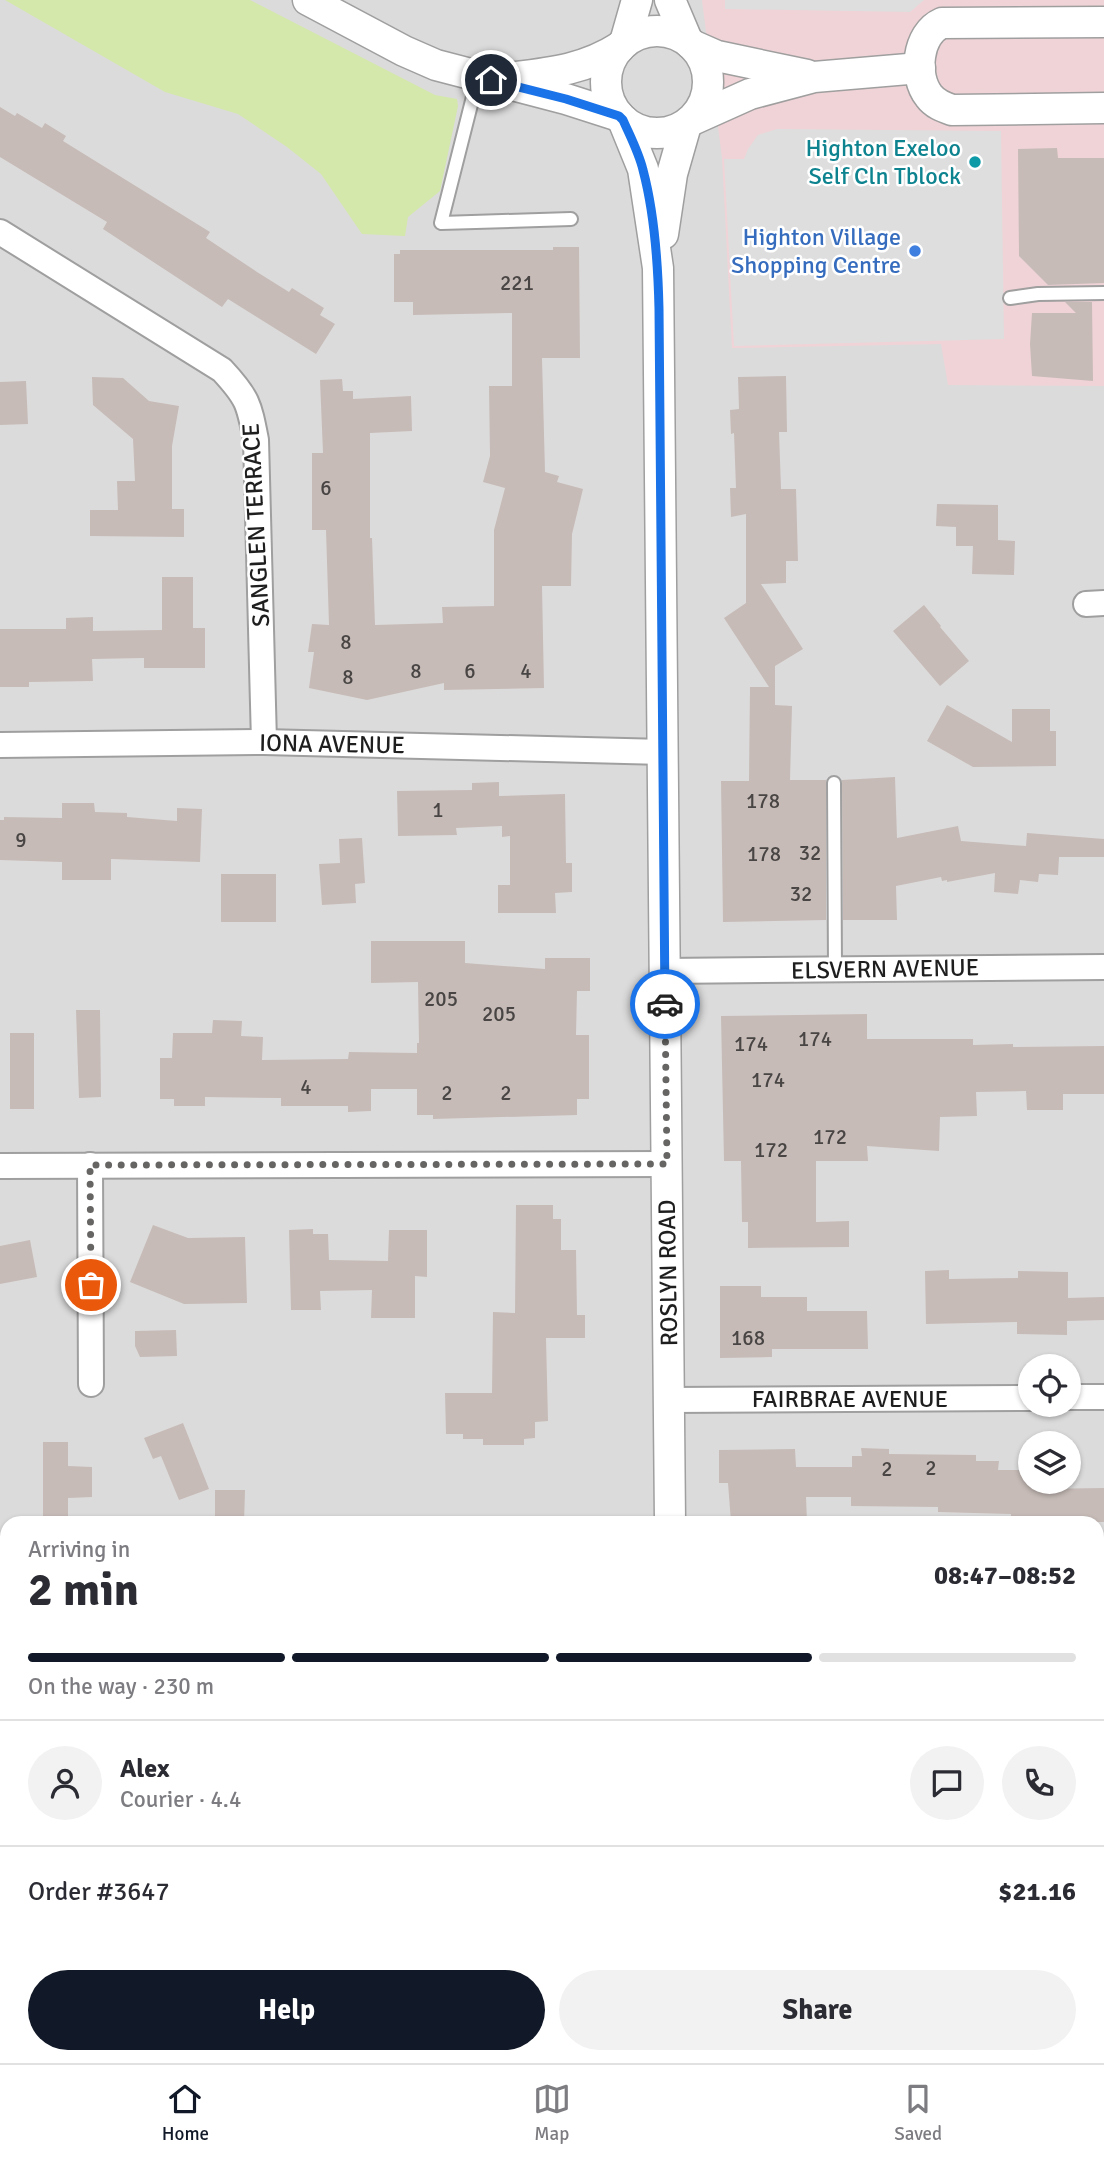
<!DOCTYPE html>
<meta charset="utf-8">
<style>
:root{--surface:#fff;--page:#f2f2f3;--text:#2b2b33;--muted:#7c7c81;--line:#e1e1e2;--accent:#111827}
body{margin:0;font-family:Signika,sans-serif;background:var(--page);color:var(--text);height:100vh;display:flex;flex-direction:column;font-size:26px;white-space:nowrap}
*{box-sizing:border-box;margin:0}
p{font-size:23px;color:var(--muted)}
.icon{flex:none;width:38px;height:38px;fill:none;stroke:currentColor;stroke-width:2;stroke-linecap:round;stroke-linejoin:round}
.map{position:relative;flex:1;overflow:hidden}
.side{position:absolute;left:0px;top:1516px;width:1104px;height:548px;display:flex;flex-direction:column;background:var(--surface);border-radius:21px 21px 0 0;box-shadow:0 2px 5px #0004}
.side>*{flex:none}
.tools{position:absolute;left:1018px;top:1354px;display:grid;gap:14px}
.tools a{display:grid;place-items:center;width:63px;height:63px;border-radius:50%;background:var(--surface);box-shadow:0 2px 5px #0004;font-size:35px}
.pin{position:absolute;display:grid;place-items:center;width:60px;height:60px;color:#fff;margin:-30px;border:4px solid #fff;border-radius:50%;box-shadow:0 2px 7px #0007}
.courier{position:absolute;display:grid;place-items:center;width:70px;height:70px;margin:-35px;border:5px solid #1a73e8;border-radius:50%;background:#fff;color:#222;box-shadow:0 2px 9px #0007}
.head em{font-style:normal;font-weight:800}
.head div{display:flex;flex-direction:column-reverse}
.head{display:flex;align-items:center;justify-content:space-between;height:119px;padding:0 28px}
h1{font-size:46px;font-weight:800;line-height:52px}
.bar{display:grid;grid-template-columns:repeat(4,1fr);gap:10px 7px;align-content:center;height:84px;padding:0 28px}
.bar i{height:9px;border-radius:5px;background:var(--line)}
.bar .selected{background:var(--accent)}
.bar p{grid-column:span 4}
.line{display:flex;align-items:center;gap:18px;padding:0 28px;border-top:2px solid var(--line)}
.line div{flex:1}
.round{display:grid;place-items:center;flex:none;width:74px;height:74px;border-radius:37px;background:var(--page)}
.cta{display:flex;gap:14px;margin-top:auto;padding:14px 28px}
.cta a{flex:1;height:80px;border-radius:42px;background:var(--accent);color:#fff;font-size:28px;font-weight:800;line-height:80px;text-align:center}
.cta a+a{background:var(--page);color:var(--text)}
.dock{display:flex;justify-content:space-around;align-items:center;height:98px;border-top:2px solid var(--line);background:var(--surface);font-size:19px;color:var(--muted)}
.dock a{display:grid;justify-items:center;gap:4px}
.dock .selected{color:var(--accent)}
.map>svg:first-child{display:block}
.residential{fill:#dcdbdb;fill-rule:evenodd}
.commercial{fill:#f0d3d7}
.education{fill:#fff9dd}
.grass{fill:#d3e8aa}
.pitch{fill:#83ddab}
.parking{fill:#dedede}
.building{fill:#c6bbb7}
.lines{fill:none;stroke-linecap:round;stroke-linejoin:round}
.service-casing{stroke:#9f9f9f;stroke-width:16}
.minor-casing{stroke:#9f9f9f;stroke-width:28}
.tertiary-casing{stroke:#9f9f9f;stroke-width:33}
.service{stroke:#fff;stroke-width:12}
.minor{stroke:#fff;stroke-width:24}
.tertiary{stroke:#fff;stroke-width:30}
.done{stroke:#676563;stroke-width:7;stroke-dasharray:0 12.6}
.route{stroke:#1a73e8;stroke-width:9}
.culture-dot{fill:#0f9aa8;stroke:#fff;stroke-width:2.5}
.shop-dot{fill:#3f7fe0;stroke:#fff;stroke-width:2.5}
.labels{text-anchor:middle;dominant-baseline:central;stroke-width:5;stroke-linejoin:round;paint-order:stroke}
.number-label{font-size:21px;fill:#484544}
.culture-label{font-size:24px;fill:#0d838f;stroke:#fff;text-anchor:end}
.shop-label{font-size:24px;fill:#366cbe;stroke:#fff;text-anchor:end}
.street-label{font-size:24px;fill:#1e1e1e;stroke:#fff}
</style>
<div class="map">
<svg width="1104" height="2063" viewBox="0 0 1104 2063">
<rect width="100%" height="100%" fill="#efe9e4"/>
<path class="residential" d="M 0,0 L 1104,0 L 1104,2063 L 0,2063 ZM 1031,1367 L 1069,1367 L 1069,1405 L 1031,1405 ZM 1031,1444 L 1069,1444 L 1069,1482 L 1031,1482 ZM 7,1522 L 1097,1522 L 1097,2056 L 7,2056 Z"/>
<path class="commercial" d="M 702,0 L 1104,0 L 1104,386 L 948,385 L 941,344 L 732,348 L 722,158 Z"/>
<path class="education" d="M 0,2026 L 7,2026 L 7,2056 L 625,2056 L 625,2063 L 0,2063 Z"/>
<path class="grass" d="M 5,0 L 250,0 L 435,95 L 457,99 L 458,106 L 440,191 L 408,217 L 405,236 L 362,234 L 321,174 L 287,147 L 238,114 L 165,92 Z"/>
<path class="pitch" d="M 189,2056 L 333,2056 L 357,2063 L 172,2063 Z"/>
<g class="parking">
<path d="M 725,0 L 924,0 L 910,12 L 725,9 Z"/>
<path d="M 777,129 L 1001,131 L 1004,339 L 734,346 L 724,159 L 744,159 L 748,149 L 758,135 Z"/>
</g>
<g class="building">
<path d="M 0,107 L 15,116 L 17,113 L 42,128 L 45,123 L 66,136 L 63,141 L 210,232 L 206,238 L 257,272 L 289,292 L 292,288 L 324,308 L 320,315 L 335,324 L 316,354 L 228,299 L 222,307 L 103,229 L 107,222 L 0,157 Z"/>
<path d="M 1057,148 L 1058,158 L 1104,158 L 1104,283 L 1048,285 L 1019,256 L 1018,149 Z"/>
<path d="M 553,247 L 579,247 L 580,358 L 542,358 L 545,472 L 559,476 L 557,482 L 583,489 L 572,534 L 571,586 L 542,586 L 544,688 L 444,690 L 444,683 L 367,700 L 309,688 L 314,652 L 308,652 L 312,624 L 329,625 L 326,530 L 312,530 L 312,453 L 323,453 L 320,380 L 342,379 L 343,391 L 353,391 L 353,399 L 411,396 L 412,431 L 370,433 L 370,538 L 372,538 L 375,625 L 443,623 L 442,607 L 494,606 L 494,530 L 505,488 L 483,482 L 490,456 L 489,386 L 512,386 L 512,313 L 413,315 L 413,302 L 394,302 L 394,254 L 400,254 L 400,250 L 553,250 Z"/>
<path d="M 1065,302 L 1092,302 L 1093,381 L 1032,376 L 1030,344 L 1032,313 L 1076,313 Z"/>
<path d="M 786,376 L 787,432 L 779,432 L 781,489 L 796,489 L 798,561 L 786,561 L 786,583 L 761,584 L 803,649 L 775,666 L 775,705 L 792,706 L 790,780 L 826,780 L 826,920 L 723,922 L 721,781 L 749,781 L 750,687 L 769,687 L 724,618 L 746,603 L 746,514 L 731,517 L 730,488 L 736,488 L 734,433 L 731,434 L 730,410 L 739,409 L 738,377 Z"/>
<path d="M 92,377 L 123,378 L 149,401 L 179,406 L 172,446 L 172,509 L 184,509 L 184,537 L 90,536 L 90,510 L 118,510 L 117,481 L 135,481 L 133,439 L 93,405 Z"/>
<path d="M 26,381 L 28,424 L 0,425 L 0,382 Z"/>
<path d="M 937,504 L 998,505 L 998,540 L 1015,541 L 1014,575 L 972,574 L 973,546 L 956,546 L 956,527 L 936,526 Z"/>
<path d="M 162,577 L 193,577 L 193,628 L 205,628 L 205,668 L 144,668 L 144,658 L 92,659 L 93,681 L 29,682 L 29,687 L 0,687 L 0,629 L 66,629 L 66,618 L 93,617 L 93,631 L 162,630 Z"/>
<path d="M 924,605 L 941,626 L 940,627 L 969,661 L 940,686 L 893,631 Z"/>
<path d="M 947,705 L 1012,742 L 1012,709 L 1050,709 L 1050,731 L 1056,731 L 1056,766 L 973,767 L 927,741 Z"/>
<path d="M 895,777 L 897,838 L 958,826 L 961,841 L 1026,846 L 1027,833 L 1104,839 L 1104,857 L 1059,857 L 1058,875 L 1039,874 L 1038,882 L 1020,880 L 1018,894 L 994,892 L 995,873 L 947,882 L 947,880 L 942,881 L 941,877 L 896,886 L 897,920 L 843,920 L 842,780 Z"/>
<path d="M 499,782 L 499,796 L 565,794 L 566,863 L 572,863 L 572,892 L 555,893 L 556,913 L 498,913 L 498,885 L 510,885 L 510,836 L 502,837 L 502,826 L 456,828 L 457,835 L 398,836 L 397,791 L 472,790 L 472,783 Z"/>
<path d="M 62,803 L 94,803 L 95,812 L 127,813 L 127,817 L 177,821 L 177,808 L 202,809 L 200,862 L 111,859 L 111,880 L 62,880 L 62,862 L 0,860 L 0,820 L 4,820 L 4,817 L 62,818 Z"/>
<path d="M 362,838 L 365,883 L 355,884 L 356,903 L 322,905 L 319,864 L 340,863 L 339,839 Z"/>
<rect x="221" y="874" width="55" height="48"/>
<path d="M 371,941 L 465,941 L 465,963 L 545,969 L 545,958 L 590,958 L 590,991 L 577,991 L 576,1035 L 589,1035 L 589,1099 L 577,1099 L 577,1115 L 433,1119 L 433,1115 L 417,1115 L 417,1089 L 371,1089 L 371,1111 L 348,1112 L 348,1106 L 281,1106 L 281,1098 L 205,1097 L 205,1106 L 174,1106 L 174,1099 L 160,1099 L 160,1058 L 172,1058 L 173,1033 L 212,1033 L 213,1020 L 242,1021 L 241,1036 L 263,1037 L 262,1060 L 348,1059 L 349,1052 L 417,1053 L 417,1043 L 419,1043 L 418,982 L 371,983 Z"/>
<path d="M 76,1010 L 100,1010 L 101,1097 L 79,1098 Z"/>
<path d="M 867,1014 L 867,1039 L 973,1039 L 973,1045 L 1013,1044 L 1013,1047 L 1104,1046 L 1104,1094 L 1063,1094 L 1063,1110 L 1027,1110 L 1026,1091 L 976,1092 L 977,1116 L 940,1117 L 939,1151 L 867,1146 L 868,1161 L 816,1161 L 816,1222 L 849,1221 L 849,1247 L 748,1248 L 748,1222 L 742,1222 L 741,1161 L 724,1161 L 721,1016 Z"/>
<rect x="10" y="1033" width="24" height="76"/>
<path d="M 516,1205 L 553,1205 L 553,1219 L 561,1219 L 561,1250 L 576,1250 L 577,1315 L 585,1315 L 585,1338 L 546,1338 L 548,1421 L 535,1422 L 535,1438 L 524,1439 L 524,1445 L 483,1445 L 483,1439 L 463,1439 L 463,1434 L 446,1434 L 445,1393 L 492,1393 L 493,1312 L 515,1313 Z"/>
<path d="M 153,1225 L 188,1238 L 245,1237 L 247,1303 L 184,1304 L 130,1282 Z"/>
<path d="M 313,1229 L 313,1234 L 328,1234 L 329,1260 L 388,1261 L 389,1230 L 427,1230 L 427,1277 L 415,1276 L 415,1318 L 371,1318 L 372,1290 L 320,1291 L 321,1310 L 291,1310 L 289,1230 Z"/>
<path d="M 30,1240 L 37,1277 L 0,1284 L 0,1246 Z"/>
<path d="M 949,1270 L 949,1279 L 1018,1278 L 1018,1271 L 1068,1272 L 1068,1298 L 1104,1297 L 1104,1320 L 1067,1321 L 1067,1335 L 1017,1334 L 1017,1322 L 926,1324 L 925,1271 Z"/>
<path d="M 720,1286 L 761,1286 L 761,1297 L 807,1297 L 807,1311 L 867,1311 L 868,1349 L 772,1349 L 772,1357 L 720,1358 Z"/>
<path d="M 176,1330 L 177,1356 L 140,1357 L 135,1346 L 135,1331 Z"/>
<path d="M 183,1423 L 209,1489 L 179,1500 L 161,1456 L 153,1459 L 144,1438 Z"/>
<path d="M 43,1442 L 68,1442 L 68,1466 L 92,1467 L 92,1497 L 68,1498 L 68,1517 L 43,1518 Z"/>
<path d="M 861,1448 L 889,1449 L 889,1454 L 976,1455 L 976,1461 L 999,1461 L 998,1470 L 1031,1470 L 1031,1482 L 1037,1482 L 1037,1489 L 1104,1488 L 1104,1522 L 1011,1522 L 1011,1514 L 938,1512 L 938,1507 L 851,1506 L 851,1497 L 806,1497 L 807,1522 L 731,1522 L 728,1483 L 719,1483 L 719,1450 L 795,1449 L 796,1467 L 852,1467 L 852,1456 L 862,1456 Z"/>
<path d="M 215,1490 L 245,1490 L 244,1522 L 215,1522 Z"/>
</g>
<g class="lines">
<g class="service-casing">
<g id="service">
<path d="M 478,77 L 441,223 L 571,219"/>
<path d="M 1010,298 L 1038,294 L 1104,293"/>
<path d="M 834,783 L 835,969"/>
</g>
</g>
<g class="minor-casing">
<g id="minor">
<path d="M 0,232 L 222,370 C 248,398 249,404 256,440 L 264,742"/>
<path d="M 1086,604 L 1104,603"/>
<path d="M 0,745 L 264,742 L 664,752"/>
<path d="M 665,971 L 1104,967"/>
<path d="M 90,1165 L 91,1384"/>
<path d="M 0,1166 L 667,1164"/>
<path d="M 1069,1397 L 1104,1397"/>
<path d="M 669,1400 L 1031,1398"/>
<path d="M 0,1777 L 7,1777"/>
<path d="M 1097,1801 L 1104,1801"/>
</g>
</g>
<g class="tertiary-casing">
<g id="tertiary">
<path d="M 308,0 L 404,51 L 436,65 L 566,99 L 619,116"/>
<path d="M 670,0 L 687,40"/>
<path d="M 1104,22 L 942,23 C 917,34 913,76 929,96 C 935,104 943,107 952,110 L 1104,108"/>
<circle cx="657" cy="82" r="51"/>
<path d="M 625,42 L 637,0"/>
<path d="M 692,45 L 717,56 L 807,75"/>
<path d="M 508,78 C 550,73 584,70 620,47"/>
<path d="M 623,120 L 643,169 L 658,268 L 670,1522"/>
<path d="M 692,120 L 750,94 L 814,77 L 920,68"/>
<path d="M 663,234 L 672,174 L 686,125"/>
<path d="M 673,2056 L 673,2063"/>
</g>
</g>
<use href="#service" class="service"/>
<use href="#minor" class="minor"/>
<use href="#tertiary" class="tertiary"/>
</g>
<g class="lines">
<path class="done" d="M 91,1285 L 90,1165 L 667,1164 L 665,1004"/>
<path class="route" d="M 491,80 L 566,99 L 619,116 L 623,120 C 630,136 639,153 643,170 C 655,215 658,263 659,309 L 665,1004"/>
</g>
<circle class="culture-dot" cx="975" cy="162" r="7"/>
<circle class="shop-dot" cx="915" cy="251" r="7"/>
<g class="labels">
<g class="number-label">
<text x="517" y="283">221</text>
<text x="326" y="488">6</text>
<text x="346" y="642">8</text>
<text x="416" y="671">8</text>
<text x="470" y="671">6</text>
<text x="526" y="671">4</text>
<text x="348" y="677">8</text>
<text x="763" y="801">178</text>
<text x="438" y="810">1</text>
<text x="21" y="840">9</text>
<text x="810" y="853">32</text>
<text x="764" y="854">178</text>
<text x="801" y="894">32</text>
<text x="441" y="999">205</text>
<text x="499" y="1014">205</text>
<text x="815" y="1039">174</text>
<text x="751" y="1044">174</text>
<text x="768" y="1080">174</text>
<text x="306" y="1087">4</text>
<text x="447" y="1093">2</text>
<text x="506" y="1093">2</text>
<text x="830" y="1137">172</text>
<text x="771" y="1150">172</text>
<text x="748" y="1338">168</text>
<text x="931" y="1468">2</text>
<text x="887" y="1469">2</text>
</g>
<g class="culture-label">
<text x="961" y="148">Highton Exeloo<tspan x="961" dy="28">Self Cln Tblock</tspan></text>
</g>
<g class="shop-label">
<text x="901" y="237">Highton Village<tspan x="901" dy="28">Shopping Centre</tspan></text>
</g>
<g class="street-label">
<text transform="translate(256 525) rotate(-93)">SANGLEN TERRACE</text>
<text transform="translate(332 744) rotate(1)">IONA AVENUE</text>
<text transform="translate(885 969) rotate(-1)">ELSVERN AVENUE</text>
<text transform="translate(668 1273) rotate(-91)">ROSLYN ROAD</text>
<text x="850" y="1399">FAIRBRAE AVENUE</text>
</g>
</g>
</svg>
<div class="tools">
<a><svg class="icon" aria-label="locate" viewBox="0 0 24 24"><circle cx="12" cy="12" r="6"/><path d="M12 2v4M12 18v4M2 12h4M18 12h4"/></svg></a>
<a><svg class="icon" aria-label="layers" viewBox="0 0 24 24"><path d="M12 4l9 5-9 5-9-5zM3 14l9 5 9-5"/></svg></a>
</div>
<div class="pin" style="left:91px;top:1285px;background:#ea580c"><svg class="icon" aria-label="bag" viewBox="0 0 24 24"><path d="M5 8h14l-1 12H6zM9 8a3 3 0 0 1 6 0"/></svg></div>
<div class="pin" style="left:491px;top:80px;background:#1f2937"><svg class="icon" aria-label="home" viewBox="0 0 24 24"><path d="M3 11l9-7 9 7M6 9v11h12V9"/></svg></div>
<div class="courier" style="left:665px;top:1004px"><svg class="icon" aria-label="car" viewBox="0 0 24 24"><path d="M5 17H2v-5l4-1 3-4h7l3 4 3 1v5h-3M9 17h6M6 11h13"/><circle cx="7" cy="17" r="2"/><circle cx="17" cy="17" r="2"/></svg></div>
<section class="side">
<div class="head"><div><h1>2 min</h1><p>Arriving in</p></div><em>08:47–08:52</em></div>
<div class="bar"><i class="selected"></i><i class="selected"></i><i class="selected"></i><i></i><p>On the way · 230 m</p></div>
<div class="line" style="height:126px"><a class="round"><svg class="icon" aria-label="person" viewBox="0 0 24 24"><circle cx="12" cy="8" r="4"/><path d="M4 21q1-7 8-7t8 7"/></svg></a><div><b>Alex</b><p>Courier · 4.4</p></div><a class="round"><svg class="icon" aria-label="chat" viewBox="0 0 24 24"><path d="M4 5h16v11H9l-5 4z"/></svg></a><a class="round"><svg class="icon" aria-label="phone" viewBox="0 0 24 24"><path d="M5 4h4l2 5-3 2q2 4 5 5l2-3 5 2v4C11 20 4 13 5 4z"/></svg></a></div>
<div class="line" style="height:91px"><div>Order #3647</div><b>$21.16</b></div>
<div class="cta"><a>Help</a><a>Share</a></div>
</section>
</div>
<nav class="dock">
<a class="selected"><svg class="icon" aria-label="home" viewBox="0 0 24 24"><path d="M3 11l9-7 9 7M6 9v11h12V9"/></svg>Home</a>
<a><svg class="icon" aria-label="map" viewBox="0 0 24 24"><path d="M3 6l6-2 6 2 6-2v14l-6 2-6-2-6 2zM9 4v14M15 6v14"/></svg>Map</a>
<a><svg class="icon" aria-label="saved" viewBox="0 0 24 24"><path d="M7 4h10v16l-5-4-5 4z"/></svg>Saved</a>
</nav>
